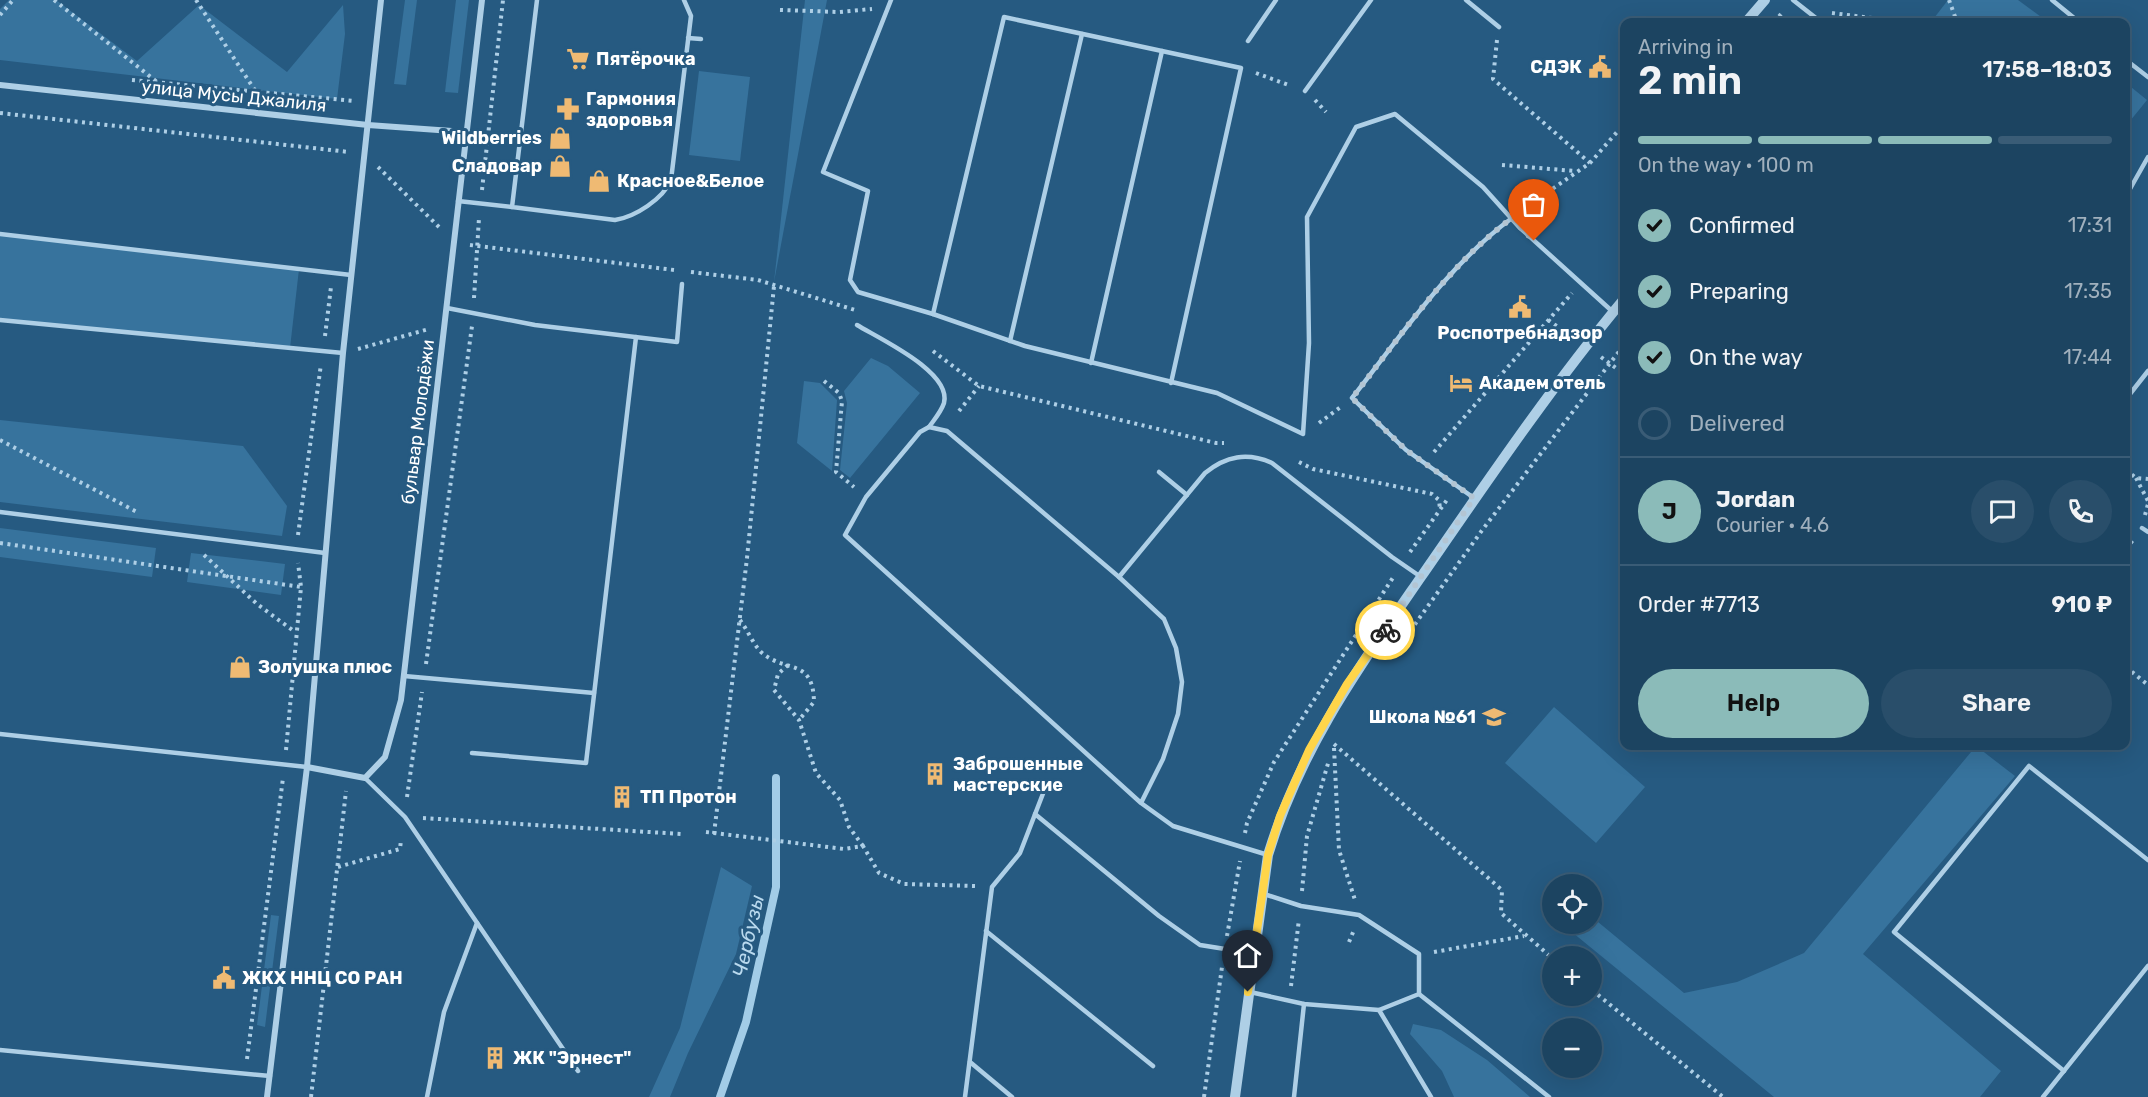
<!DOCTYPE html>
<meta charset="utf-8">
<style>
:root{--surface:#1c4461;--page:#294e6a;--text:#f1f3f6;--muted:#a0b0bd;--line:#3a5c76;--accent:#8bbbb9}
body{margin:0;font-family:Rubik,sans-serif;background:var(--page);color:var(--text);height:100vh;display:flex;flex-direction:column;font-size:22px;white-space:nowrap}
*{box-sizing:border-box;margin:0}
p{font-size:20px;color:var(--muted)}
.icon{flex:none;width:33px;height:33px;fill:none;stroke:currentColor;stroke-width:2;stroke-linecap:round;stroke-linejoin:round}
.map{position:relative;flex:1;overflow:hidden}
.details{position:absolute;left:1620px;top:18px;width:510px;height:732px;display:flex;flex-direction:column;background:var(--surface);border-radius:12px;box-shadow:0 6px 24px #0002,0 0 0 2px var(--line)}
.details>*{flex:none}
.fabs{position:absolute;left:1542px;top:874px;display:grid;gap:12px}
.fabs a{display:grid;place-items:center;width:60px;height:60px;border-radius:50%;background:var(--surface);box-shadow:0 6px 24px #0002,0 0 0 2px var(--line);font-size:30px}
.pin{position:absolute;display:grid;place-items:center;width:51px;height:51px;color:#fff;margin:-62px -26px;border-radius:50% 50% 50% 0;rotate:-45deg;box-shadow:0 0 6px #0007}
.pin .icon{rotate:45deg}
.courier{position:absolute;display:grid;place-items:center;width:60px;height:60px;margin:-30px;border:4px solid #ffd54a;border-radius:50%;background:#fff;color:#222;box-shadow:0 2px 8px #0007}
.summary em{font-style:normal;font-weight:600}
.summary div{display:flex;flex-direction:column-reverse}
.summary{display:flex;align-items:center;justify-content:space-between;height:102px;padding:0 18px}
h1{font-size:39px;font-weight:600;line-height:45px}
.bar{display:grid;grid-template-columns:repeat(4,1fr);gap:9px 6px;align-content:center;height:72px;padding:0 18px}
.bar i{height:8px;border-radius:4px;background:var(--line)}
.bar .current{background:var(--accent)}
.bar p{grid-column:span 4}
.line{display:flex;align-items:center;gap:15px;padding:0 18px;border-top:2px solid var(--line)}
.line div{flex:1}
.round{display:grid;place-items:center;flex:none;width:63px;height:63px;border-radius:32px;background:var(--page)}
ol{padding:0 18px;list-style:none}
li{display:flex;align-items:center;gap:18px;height:66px}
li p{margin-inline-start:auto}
li .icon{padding:6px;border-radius:50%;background:var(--accent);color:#111;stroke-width:4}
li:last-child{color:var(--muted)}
li i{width:33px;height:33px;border:3px solid var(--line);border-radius:50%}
.button{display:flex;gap:12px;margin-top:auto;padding:12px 18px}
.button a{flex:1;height:69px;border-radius:36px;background:var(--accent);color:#111;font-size:24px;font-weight:600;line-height:69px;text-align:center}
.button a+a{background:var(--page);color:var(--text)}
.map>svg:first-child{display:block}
.green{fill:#37739d}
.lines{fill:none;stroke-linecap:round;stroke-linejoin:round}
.stream{stroke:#a2cce7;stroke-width:8}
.path{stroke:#aecfe6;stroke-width:4;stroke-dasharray:3 4.5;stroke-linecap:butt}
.service{stroke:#aecfe6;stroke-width:4.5}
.minor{stroke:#aecfe6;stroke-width:6}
.tertiary{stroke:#aecfe6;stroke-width:10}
.done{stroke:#b3c5d3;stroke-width:6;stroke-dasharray:0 10.8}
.route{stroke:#ffd54a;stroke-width:8}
.labels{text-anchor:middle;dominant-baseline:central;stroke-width:6;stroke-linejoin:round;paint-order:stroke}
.poi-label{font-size:18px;font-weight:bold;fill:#fff;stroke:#265a81;text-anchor:start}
.street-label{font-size:18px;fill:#fff;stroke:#265a81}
.water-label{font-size:20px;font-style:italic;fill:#b9d9ee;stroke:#265a81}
</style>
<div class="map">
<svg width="2148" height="1097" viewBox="0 0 2148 1097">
<rect width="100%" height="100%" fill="#265a81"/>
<g class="green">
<path d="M 9,0 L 56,0 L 137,61 L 199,5 L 287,72 L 343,5 L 345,34 L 337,99 L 0,60 L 0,9 Z"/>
<path d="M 405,0 L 417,0 L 406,85 L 394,84 Z"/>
<path d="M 456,0 L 469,0 L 458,93 L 445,92 Z"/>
<path d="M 805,0 L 827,0 L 774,282 Z"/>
<path d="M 1948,0 L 2018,0 L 2048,22 L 1931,22 Z"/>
<path d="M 699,71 L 750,77 L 740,161 L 689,155 Z"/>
<path d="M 2126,83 L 2147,100 L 2126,126 Z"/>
<path d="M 0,234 L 299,269 L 290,348 L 0,320 Z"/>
<path d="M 871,358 L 888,366 L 920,393 L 850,478 L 840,470 L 847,403 L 844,391 Z"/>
<path d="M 804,381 L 820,383 L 837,400 L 832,471 L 797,443 Z"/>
<path d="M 0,420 L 243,446 L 287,506 L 282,536 L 0,502 Z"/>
<path d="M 0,528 L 156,548 L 152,577 L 0,557 Z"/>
<path d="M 191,553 L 285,564 L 281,595 L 187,582 Z"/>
<path d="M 1554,707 L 1645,787 L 1596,843 L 1505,763 Z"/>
<path d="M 1976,746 L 2015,776 L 1863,954 L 2001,1071 L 1980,1097 L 1774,1097 L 1562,924 L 1592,924 L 1592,917 L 1684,993 L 1737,982 L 1804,953 Z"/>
<path d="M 721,867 L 752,886 L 736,954 L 688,1053 L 670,1097 L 649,1097 L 680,1028 Z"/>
<path d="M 271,915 L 279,916 L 265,1027 L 257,1025 Z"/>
<path d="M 1413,1024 L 1441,1030 L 1487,1060 L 1530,1097 L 1454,1097 L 1442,1071 L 1410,1034 Z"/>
</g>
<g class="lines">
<path class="stream" d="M 720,1097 L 746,1022 L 776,887 L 776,778"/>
<g class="path">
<path d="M 54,0 L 157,82"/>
<path d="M 196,0 L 256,92"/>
<path d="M 1949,0 L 1957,22"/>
<path d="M 780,10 L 839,12 L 872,9"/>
<path d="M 1832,13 L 1903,22"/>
<path d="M 0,15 L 13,0"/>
<path d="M 1774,22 L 1783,12"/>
<path d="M 1497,40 L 1493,79 L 1590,163"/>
<path d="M 1256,73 L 1291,86"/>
<path d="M 132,80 L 355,101"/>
<path d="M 1315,100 L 1326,112"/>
<path d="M 0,113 L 349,152"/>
<path d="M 1502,165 L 1575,171"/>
<path d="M 378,167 L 439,227"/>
<path d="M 482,190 L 503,0"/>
<path d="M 1522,210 L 1590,163 L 1624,124"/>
<path d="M 470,245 L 674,270"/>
<path d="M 691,272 L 758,280 L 855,310"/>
<path d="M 474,298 L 479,218"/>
<path d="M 1548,320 L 1571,336"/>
<path d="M 325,336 L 331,287"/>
<path d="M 358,349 L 429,329"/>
<path d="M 933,351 L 979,386 L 1216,443 L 1224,443"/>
<path d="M 1601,357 L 1624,374"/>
<path d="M 824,381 L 839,393 L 842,401 L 836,472 L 854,487"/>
<path d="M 959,411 L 979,386"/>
<path d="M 1319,423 L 1342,406"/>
<path d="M 0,440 L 137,512"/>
<path d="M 1434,452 L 1572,293"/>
<path d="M 1299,462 L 1313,469 L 1432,494 L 1439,500 L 1440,509"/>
<path d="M 2126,470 L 2136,478 L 2148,479"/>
<path d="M 2136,478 L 2148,501"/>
<path d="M 2145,515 L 2148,504"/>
<path d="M 298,535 L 321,364"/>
<path d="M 0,543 L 301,587"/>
<path d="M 2126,549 L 2133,540"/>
<path d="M 1410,552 L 1449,497"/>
<path d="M 204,555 L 257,604 L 295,632"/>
<path d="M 740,620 C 747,629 753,644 761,652 C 786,674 813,657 814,702 L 799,720"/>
<path d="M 1393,655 L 1483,529 L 1624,345"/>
<path d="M 426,664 L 472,326"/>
<path d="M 788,665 L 778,674 L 774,690 L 799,720 L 816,773 L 840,800 L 849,827 L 863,846"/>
<path d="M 2126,667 L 2148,685"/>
<path d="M 1334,744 L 1502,890 L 1501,913 L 1552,958"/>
<path d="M 1334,748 L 1339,850 L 1355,900"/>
<path d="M 286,750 L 301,587 L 298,563"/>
<path d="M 407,797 L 422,692"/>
<path d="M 423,818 L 681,834"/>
<path d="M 706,832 L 844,849 L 863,846 L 879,873 L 904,884 L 976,886"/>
<path d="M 1245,833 L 1247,823 L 1274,762 L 1394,576"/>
<path d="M 714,834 L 747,558 L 774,286"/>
<path d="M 338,867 L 400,849 L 401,840"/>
<path d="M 1302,891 L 1307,836 L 1329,760"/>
<path d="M 1227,936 L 1240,861"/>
<path d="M 1349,942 L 1354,930"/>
<path d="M 1434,952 L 1524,936"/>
<path d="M 1291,986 L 1299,919"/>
<path d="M 1592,990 L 1723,1097"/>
<path d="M 247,1059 L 283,778"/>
<path d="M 311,1097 L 346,791"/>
<path d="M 1204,1097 L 1222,967"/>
</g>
<g class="service">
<path d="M 537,0 L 512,207 L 615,220 C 635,217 663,199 671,180 L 691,16 L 684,0"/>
<path d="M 891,0 L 823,172 L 868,191 L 850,280 L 858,292 L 933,314"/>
<path d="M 1466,0 L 1499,27"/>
<path d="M 1793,0 L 1821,22"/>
<path d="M 2052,0 L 2079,22"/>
<path d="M 688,38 L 701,39"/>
<path d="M 1248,41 L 1276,0"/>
<path d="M 2126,60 L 2148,77"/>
<path d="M 1305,91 L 1371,0"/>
<path d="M 2126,196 L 2148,157"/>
<path d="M 458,201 L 512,207"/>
<path d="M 0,234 L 351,275"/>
<path d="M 447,308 L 535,325 L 677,342 L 682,284"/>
<path d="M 0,320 L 343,353"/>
<path d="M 857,325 C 880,339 952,372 944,403 C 941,412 934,420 929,427"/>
<path d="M 1010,341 L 1082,34"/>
<path d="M 1091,363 L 1162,51"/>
<path d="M 1171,383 L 1241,68 L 1004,17 L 933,314 L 1025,346 L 1217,393 L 1303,434 L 1309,343 L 1307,217 L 1356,127 L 1395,114 L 1483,187 L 1519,227 L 1613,312"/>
<path d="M 2126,399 L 2148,371"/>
<path d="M 1159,472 L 1187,495"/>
<path d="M 1474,498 L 1406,450 L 1352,398 C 1401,336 1448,265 1512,218"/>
<path d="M 0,512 L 325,553"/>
<path d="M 2142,528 L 2148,532"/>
<path d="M 1119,577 L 1205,473 C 1226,456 1247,452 1272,463 L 1392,557 L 1421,577"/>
<path d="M 404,676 L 594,693"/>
<path d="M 0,734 L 307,767"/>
<path d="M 472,753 L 586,763 L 636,337"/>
<path d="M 365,778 L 405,817 L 578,1071"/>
<path d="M 1141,803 L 1163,759 L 1178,714 L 1182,682 L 1176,648 L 1164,619 L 1119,577 L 947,431 L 929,427 L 920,432 L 866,497 L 845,535 L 1141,803 L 1173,826 L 1268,855"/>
<path d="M 1035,814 L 1159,916 L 1200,945 L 1225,949 L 1251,971"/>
<path d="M 986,931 L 1153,1066"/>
<path d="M 1250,992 L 1304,1004 L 1379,1010 L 1419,994 L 1419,954 L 1359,915 L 1301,906 L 1264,894"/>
<path d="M 1419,994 L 1549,1097"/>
<path d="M 1379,1010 L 1431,1097"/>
<path d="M 0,1050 L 270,1076"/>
<path d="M 970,1062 L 1012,1097"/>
<path d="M 2064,1071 L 1894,932 L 2029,766 L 2148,860"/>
<path d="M 427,1097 L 444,1012 L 477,923"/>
<path d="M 965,1097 L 992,887 L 1020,853 L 1044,791"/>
<path d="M 1294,1097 L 1304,1004"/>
<path d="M 2043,1097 L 2148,966"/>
</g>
<g class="minor">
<path d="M 0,85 L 368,125 L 466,132"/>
<path d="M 307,767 L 365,778 L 385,757 L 401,700 L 482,0"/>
<path d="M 267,1097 L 307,767 L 343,353 L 381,0"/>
</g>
<g class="tertiary">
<path d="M 1746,22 L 1765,0"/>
<path d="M 1235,1097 L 1268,855 C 1300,749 1359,667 1421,577 C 1486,483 1551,387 1624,299"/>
</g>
</g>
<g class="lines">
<path class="done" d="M 1385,630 L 1474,498 L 1406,450 L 1352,398 C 1401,336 1448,265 1512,218 L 1534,241"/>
<path class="route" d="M 1248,992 L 1268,855 L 1280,816 L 1309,750 L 1347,684 L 1385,630"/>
</g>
<defs>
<g id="supermarket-bare" transform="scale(1.8)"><path d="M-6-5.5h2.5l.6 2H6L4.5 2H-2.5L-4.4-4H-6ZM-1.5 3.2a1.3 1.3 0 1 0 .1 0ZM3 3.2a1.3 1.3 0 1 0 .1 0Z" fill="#efba73" stroke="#265a81" stroke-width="2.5" paint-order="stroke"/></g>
<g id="civic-bare" transform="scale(1.8)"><path d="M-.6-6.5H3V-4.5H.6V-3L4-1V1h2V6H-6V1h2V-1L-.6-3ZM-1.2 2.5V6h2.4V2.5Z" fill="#efba73" stroke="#265a81" stroke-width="2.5" paint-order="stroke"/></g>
<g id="pharmacy-bare" transform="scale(1.8)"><path d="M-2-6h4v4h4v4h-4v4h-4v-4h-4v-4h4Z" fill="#efba73" stroke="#265a81" stroke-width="2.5" paint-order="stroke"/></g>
<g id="shop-bare" transform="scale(1.8)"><path d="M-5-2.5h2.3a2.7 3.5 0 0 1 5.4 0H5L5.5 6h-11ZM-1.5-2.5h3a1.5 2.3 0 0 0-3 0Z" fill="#efba73" stroke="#265a81" stroke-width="2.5" paint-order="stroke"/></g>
<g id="hotel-bare" transform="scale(1.8)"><path d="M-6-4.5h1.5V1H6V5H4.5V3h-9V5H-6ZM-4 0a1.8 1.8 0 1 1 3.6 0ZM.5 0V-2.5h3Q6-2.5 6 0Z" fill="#efba73" stroke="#265a81" stroke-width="2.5" paint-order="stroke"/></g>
<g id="school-bare" transform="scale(1.8)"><path d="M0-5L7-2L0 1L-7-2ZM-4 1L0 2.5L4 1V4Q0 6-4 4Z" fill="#efba73" stroke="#265a81" stroke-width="2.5" paint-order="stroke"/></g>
<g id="building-bare" transform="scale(1.8)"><path d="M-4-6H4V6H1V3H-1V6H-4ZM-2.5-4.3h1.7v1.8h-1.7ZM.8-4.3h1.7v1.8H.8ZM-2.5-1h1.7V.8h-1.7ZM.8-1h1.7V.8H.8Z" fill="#efba73" stroke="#265a81" stroke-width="2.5" paint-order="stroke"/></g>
</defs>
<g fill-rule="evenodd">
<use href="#supermarket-bare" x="578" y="59"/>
<use href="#civic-bare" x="1600" y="67"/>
<use href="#pharmacy-bare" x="568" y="109"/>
<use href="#shop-bare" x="560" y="138"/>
<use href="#shop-bare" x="560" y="166"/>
<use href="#shop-bare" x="599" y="181"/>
<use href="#civic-bare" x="1520" y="307"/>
<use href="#hotel-bare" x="1461" y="383"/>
<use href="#shop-bare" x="240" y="667"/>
<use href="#school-bare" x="1494" y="717"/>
<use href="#building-bare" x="935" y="774"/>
<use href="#building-bare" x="622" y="797"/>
<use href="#civic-bare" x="224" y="978"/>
<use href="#building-bare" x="495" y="1058"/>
</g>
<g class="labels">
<g class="poi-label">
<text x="596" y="59">Пятёрочка</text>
<text x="1582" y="67" text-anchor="end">СДЭК</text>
<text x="586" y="99">Гармония<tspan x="586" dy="21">здоровья</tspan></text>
<text x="542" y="138" text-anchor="end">Wildberries</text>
<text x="542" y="166" text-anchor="end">Сладовар</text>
<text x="617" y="181">Красное&amp;Белое</text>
<text x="1520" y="333" text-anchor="middle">Роспотребнадзор</text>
<text x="1479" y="383">Академ отель</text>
<text x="258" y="667">Золушка плюс</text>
<text x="1476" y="717" text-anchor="end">Школа №61</text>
<text x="953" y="764">Заброшенные<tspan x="953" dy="21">мастерские</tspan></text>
<text x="640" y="797">ТП Протон</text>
<text x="242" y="978">ЖКХ ННЦ СО РАН</text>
<text x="513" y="1058">ЖК "Эрнест"</text>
</g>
<g class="street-label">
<text transform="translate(234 96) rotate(6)">улица Мусы Джалиля</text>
<text transform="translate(418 422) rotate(-83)">бульвар Молодёжи</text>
</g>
<g class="water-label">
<text transform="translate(748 936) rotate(-77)">Чербузы</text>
</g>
</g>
</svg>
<div class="fabs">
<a><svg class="icon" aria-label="locate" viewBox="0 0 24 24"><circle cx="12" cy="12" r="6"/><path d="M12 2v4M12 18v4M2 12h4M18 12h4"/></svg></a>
<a>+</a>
<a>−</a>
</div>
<div class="pin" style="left:1534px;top:241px;background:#ea580c"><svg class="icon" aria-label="bag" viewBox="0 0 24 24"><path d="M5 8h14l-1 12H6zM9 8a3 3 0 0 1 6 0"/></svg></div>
<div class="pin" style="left:1248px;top:992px;background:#1f2937"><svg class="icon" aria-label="home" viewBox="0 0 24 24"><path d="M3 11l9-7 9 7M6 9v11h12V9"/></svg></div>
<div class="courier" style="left:1385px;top:630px"><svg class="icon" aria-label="bike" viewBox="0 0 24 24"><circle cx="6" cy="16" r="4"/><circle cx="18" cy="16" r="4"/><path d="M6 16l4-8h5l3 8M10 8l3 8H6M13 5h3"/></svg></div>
<section class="details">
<div class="summary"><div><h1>2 min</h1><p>Arriving in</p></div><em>17:58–18:03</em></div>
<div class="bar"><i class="current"></i><i class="current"></i><i class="current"></i><i></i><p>On the way · 100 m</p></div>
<ol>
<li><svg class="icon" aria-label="check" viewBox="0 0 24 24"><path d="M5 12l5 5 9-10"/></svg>Confirmed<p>17:31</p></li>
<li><svg class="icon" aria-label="check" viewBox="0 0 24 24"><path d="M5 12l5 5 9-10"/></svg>Preparing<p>17:35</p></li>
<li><svg class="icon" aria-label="check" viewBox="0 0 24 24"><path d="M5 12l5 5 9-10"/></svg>On the way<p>17:44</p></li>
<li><i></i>Delivered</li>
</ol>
<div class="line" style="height:108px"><b class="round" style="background:var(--accent);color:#111">J</b><div><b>Jordan</b><p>Courier · 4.6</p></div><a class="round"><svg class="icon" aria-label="chat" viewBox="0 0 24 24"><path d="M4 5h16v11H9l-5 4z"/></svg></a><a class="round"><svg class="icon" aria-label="phone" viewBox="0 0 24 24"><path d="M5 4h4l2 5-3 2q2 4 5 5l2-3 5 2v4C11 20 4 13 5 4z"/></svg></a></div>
<div class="line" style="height:78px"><div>Order #7713</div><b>910 ₽</b></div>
<div class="button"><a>Help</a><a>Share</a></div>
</section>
</div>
